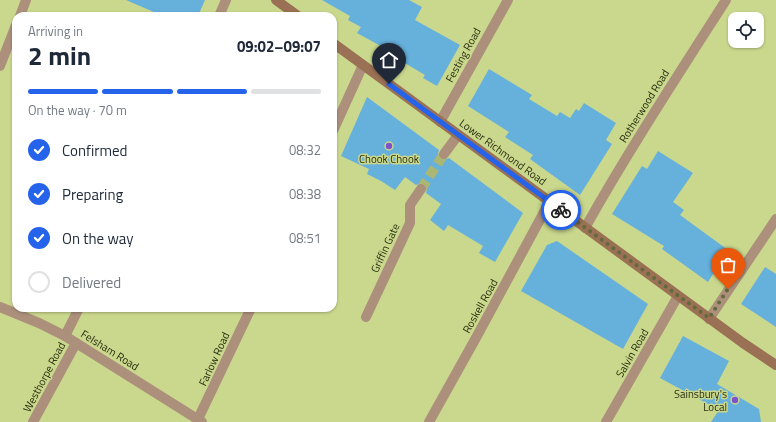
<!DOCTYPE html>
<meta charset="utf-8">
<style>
:root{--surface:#fff;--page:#f2f2f3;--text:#1f2937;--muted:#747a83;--line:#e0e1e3;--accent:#2563eb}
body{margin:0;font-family:"Titillium Web",sans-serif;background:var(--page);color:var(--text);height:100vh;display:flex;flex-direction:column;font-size:15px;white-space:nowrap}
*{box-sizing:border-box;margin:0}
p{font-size:13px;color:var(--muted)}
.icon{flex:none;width:22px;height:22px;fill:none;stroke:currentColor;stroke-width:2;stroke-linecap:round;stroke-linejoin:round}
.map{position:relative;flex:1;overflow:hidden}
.drawer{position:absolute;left:12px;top:12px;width:325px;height:300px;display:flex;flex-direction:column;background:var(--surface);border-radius:12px;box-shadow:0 1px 3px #0004}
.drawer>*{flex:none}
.fabs{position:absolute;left:728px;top:12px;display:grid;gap:8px}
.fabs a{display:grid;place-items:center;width:36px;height:36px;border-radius:8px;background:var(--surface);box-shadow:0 1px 3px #0004;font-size:20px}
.pin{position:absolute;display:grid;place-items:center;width:34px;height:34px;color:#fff;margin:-41px -17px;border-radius:50% 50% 50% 0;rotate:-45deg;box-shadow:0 0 4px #0007}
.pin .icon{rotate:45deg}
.courier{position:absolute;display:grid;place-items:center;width:40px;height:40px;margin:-20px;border:3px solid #2563eb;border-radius:50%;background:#fff;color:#222;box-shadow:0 1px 5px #0007}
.summary em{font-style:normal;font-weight:700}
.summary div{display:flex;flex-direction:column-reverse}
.summary{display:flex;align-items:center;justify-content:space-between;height:68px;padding:0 16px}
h1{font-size:26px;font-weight:700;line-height:30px}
.bar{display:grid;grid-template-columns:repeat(4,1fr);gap:6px 4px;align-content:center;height:48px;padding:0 16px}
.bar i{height:5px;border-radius:3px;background:var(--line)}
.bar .on{background:var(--accent)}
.bar p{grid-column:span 4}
ol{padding:0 16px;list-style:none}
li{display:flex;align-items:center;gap:12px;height:44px}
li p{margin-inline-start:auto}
li .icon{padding:4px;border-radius:50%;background:var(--accent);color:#fff;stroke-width:4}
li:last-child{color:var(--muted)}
li i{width:22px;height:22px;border:2px solid var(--line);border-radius:50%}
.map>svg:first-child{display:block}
.building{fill:#66b0dc}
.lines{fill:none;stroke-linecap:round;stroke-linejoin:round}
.minor-tunnel{stroke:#aab674;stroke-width:10;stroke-dasharray:10 5;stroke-linecap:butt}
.minor{stroke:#ac907c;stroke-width:10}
.secondary{stroke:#9a7154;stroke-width:10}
.done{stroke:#616a3c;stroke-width:4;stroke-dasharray:0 7.2}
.route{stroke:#2563eb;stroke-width:5}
.poi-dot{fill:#7e52cb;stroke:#cad88d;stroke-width:1.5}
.labels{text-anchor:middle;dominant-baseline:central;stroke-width:3;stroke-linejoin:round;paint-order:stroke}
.street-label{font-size:11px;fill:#292e10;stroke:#cad88d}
.poi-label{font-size:11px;fill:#292e10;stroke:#cad88d}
</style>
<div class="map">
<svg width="776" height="422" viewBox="0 0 776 422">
<rect width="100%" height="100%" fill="#cad88d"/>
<g class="building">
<path d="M 126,0 L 205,0 L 198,16 L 163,16 Z"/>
<path d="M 322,0 L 409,0 L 422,7 L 415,20 L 460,45 L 437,86 L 423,78 L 425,75 L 398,59 L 399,56 L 357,33 L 361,27 L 348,20 L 350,16 Z"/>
<path d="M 489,69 L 532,95 L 529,99 L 557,116 L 560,112 L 570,118 L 576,109 L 579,111 L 584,103 L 616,123 L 606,140 L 612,144 L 580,195 L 530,159 L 533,155 L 505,137 L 509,132 L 468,106 Z"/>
<path d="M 367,97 L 439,150 L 438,154 L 440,159 L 444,160 L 449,158 L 523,213 L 495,262 L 479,253 L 483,246 L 448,225 L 444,231 L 430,220 L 441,204 L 426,193 L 427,189 L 425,184 L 421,183 L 416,185 L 405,177 L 395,190 L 381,181 L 367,174 L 369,169 L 341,156 Z"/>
<path d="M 658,151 L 693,173 L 673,202 L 684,210 L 680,215 L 728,250 L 708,282 L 662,249 L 664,246 L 612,214 L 642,166 L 647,169 Z"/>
<path d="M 557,241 L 648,304 L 623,349 L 521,291 L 547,245 Z"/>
<path d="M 765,267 L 776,274 L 776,327 L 741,304 Z"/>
<path d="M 683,336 L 729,361 L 717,384 L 759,409 L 761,422 L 711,422 L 719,410 L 660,378 Z"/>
</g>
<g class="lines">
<path class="minor-tunnel" d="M 421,189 L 444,154"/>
<g class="minor">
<path d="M 20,16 L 26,0"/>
<path d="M 219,16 L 226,0"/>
<path d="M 0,66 L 16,25"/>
<path d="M 440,122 L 508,0"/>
<path d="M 333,131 L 363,65"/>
<path d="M 444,154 L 458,135"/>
<path d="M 585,228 C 629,150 678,75 726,0"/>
<path d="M 0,307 L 39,323 L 65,336 L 202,422"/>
<path d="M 366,317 L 410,223 L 410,205 L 421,189"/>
<path d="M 709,319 L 776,219"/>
<path d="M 65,336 L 79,308"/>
<path d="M 198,419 L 251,308"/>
<path d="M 33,422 L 76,343"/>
<path d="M 429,422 L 477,336 L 550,201"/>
<path d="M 606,422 L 678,296"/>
</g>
<g class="secondary">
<path d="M 276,0 L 298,16"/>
<path d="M 333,43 L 743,343 L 776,365"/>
</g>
</g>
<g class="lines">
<path class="done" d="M 561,210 L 709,318 L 728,289"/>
<path class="route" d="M 389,84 L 561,210"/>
</g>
<g class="poi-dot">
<circle cx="389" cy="146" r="4"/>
<circle cx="735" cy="400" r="4"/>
</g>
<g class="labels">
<g class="street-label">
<text transform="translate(463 55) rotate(-61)">Festing Road</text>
<text transform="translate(644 106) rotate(-58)">Rotherwood Road</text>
<text transform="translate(503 152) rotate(36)">Lower Richmond Road</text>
<text transform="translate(385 248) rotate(-65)">Griffin Gate</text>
<text transform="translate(480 306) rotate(-61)">Roskell Road</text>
<text transform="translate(110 350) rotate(32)">Felsham Road</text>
<text transform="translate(632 353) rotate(-60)">Salvin Road</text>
<text transform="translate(214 359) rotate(-65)">Farlow Road</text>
<text transform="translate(44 377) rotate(-62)">Westhorpe Road</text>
</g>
<g class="poi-label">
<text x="389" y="159">Chook Chook</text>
<text x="727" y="394" text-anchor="end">Sainsbury's<tspan x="727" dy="13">Local</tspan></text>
</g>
</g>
</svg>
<div class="fabs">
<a><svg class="icon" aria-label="locate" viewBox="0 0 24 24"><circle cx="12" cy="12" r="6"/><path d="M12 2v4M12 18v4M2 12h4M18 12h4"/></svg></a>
</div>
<div class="pin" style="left:728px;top:289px;background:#ea580c"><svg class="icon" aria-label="bag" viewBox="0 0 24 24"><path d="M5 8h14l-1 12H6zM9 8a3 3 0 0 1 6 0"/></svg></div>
<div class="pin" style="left:389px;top:84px;background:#1f2937"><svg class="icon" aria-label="home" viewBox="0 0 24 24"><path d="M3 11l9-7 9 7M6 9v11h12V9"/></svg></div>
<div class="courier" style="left:561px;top:210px"><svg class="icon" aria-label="bike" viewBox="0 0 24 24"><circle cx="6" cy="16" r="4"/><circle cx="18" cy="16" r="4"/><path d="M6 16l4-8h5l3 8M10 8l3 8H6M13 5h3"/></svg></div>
<section class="drawer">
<div class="summary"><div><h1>2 min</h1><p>Arriving in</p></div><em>09:02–09:07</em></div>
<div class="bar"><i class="on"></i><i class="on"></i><i class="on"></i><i></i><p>On the way · 70 m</p></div>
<ol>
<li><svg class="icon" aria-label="check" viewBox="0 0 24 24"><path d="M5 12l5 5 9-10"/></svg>Confirmed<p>08:32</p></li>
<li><svg class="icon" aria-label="check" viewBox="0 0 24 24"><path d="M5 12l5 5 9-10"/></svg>Preparing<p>08:38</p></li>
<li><svg class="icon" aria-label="check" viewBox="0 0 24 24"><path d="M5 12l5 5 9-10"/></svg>On the way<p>08:51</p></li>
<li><i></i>Delivered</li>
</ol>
</section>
</div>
